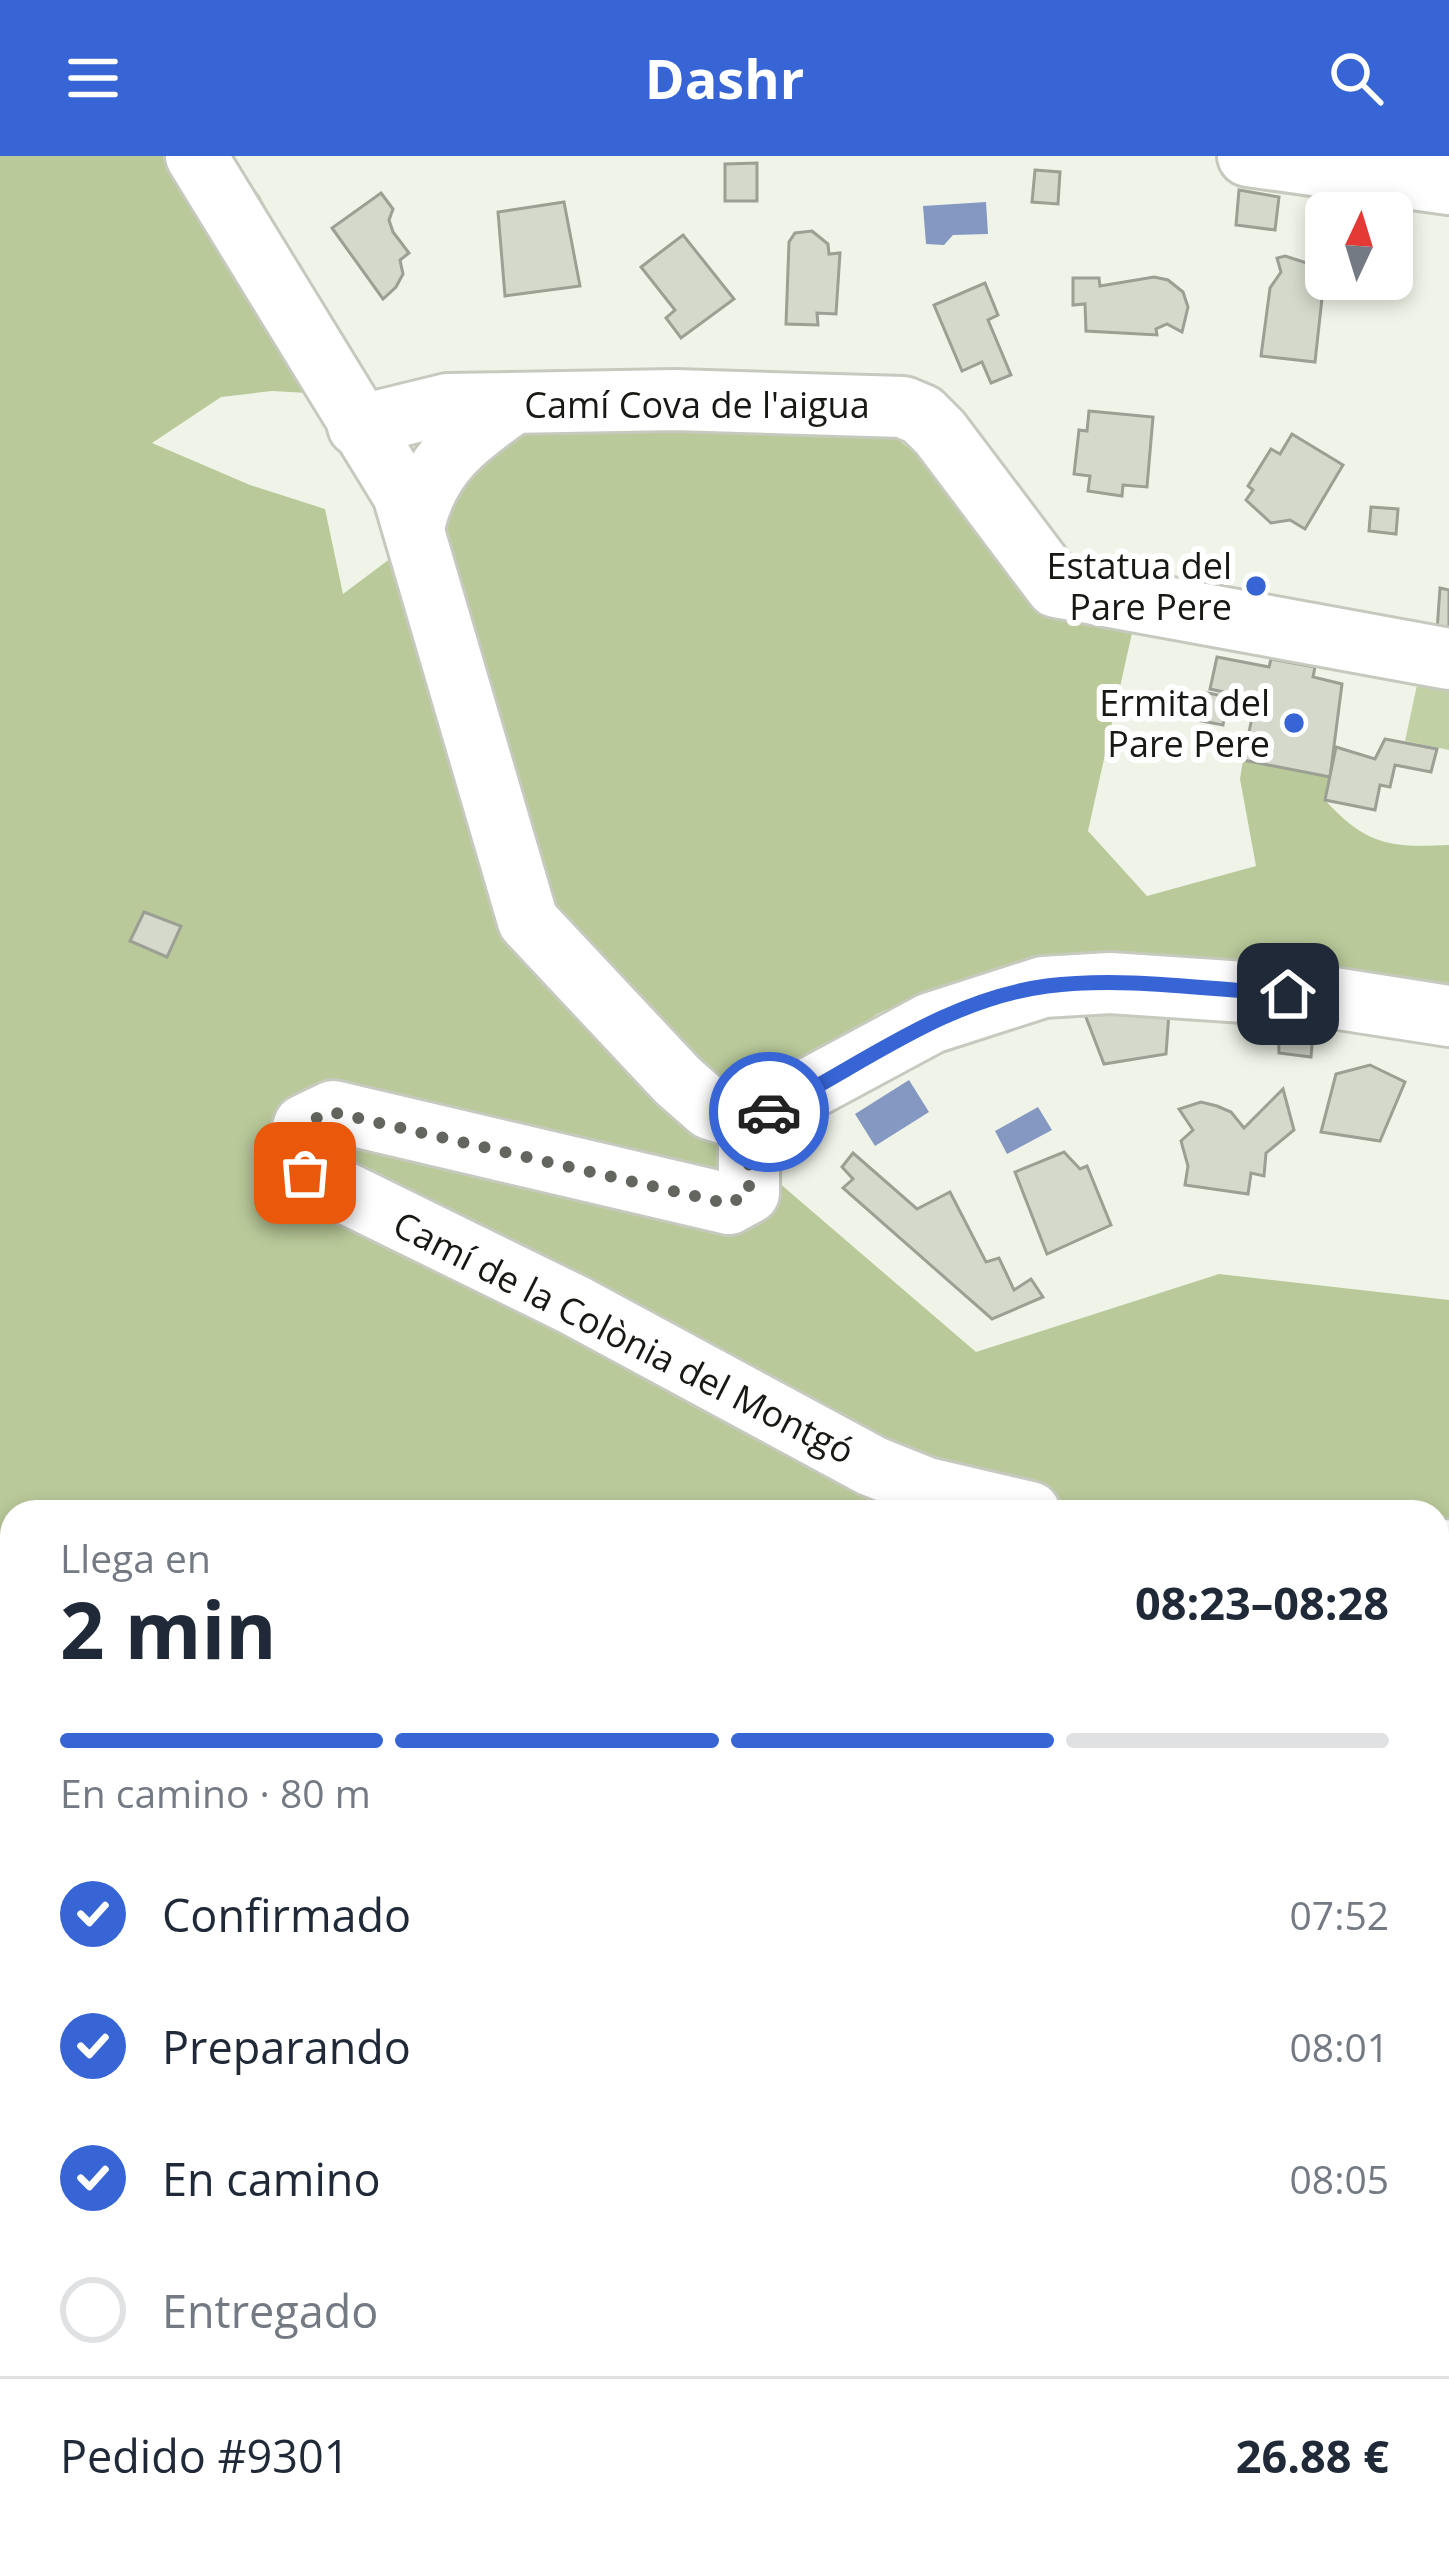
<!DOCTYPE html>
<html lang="es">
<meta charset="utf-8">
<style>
:root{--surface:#fff;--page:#f6f6f7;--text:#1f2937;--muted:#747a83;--line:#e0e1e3;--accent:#3765d5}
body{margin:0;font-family:"Open Sans",sans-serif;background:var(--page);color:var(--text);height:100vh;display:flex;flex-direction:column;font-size:45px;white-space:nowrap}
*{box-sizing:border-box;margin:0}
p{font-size:39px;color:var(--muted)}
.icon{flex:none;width:66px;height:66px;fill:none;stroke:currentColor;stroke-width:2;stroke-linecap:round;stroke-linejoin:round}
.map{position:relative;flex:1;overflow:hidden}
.drawer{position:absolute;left:0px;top:1344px;width:1449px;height:1056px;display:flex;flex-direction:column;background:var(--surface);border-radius:36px 36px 0 0;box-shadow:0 6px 18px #0003}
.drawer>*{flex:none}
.needle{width:78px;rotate:4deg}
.fabs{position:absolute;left:1305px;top:36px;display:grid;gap:24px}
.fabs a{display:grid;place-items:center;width:108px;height:108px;border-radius:18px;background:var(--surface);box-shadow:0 6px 18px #0003;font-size:60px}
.pin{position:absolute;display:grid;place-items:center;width:102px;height:102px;color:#fff;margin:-51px;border-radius:24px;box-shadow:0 6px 18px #0006}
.courier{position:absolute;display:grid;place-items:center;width:120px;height:120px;margin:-60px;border:9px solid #3765d5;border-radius:50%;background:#fff;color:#222;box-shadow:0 3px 15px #0007}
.summary em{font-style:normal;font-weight:700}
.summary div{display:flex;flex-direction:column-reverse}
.summary{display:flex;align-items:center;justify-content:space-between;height:204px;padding:0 60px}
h1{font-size:78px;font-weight:700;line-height:90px}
.bar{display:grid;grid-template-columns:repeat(4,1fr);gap:18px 12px;align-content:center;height:144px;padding:0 60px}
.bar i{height:15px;border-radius:9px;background:var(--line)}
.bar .on{background:var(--accent)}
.bar p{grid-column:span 4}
.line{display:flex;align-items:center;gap:30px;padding:0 60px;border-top:3px solid var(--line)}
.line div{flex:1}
ol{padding:0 60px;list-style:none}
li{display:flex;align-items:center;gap:36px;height:132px}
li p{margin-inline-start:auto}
li .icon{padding:12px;border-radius:50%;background:var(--accent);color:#fff;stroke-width:4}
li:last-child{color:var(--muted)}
li i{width:66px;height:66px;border:6px solid var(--line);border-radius:50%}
header{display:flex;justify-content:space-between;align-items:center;height:156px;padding:0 60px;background:var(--accent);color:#fff;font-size:54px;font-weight:700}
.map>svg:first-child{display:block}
.green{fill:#c2d1a5}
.forest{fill:#b9c999}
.water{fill:#8498c2}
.building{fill:#d4d9cc;stroke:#9b9f94;stroke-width:3}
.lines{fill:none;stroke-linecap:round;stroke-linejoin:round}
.minor-casing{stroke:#c6cabe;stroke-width:66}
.minor{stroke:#fff;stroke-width:60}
.done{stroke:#63665e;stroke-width:12;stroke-dasharray:0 21.6}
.route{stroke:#3765d5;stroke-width:15}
.poi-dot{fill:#3765d5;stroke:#fff;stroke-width:4.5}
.labels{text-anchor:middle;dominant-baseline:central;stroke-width:12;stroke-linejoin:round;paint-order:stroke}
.street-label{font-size:36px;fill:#171914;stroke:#fff}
.poi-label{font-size:36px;fill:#171914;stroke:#fff;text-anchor:end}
</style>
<header><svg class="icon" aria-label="menu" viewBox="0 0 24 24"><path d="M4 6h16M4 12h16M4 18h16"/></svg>Dashr<svg class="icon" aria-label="search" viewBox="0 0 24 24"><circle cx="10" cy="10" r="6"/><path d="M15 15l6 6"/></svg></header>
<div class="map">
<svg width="1449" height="2400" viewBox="0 0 1449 2400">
<rect width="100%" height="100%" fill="#f0f4e8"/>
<g class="green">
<path d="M 1417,529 L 1449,535 L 1449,594 L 1405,585 Z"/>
<path d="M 1449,1831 L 1449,2400 L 1339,2400 L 1348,2388 L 1437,2388 L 1437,1845 Z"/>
<path d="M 12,2005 L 12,2388 L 1144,2388 L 1163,2400 L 0,2400 L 0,2007 Z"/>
</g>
<g class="forest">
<path d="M 0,0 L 227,0 L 260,40 L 348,217 L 343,239 L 272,235 L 221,241 L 152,287 L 250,329 L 325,353 L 343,438 L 435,369 L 499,274 L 891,278 L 1134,468 L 1088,675 L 1147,740 L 1256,710 L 1240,623 L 1243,604 L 1330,621 L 1325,644 C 1366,689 1390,692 1449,689 L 1449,835 L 1325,811 L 1173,802 L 924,838 L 877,858 L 715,972 L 976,1196 L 1219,1118 L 1449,1144 L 1449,1831 L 1437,1845 L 1437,1356 L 12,1356 L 12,2005 L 0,2007 Z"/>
<path d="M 12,2274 L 12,2388 L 634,2388 L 667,2400 L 0,2400 L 0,2279 Z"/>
<path d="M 1144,2388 L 1348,2388 L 1339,2400 L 1163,2400 Z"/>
</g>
<g class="water">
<path d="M 986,46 L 988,78 L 953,79 L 944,89 L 926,88 L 923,50 Z"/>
<path d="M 909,924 L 929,956 L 875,990 L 855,958 Z"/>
<path d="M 1038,951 L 1052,974 L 1007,998 L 995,975 Z"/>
</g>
<g class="building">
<path d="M 757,7 L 757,45 L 725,45 L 725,8 Z"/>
<path d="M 1035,14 L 1060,16 L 1058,48 L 1032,46 Z"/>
<path d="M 1239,34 L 1279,41 L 1275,74 L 1236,69 Z"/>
<path d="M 381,37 L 393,53 L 389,64 L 393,76 L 409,97 L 400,104 L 403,118 L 396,131 L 383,143 L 332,72 Z"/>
<path d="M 564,46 L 580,130 L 505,140 L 498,56 Z"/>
<path d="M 812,75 L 828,88 L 829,98 L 840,97 L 836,158 L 817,157 L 818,169 L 786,168 L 789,86 L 795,77 Z"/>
<path d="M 683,79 L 734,143 L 681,182 L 666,162 L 675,154 L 641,111 Z"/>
<path d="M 1285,100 L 1313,109 L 1324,124 L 1315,206 L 1261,200 L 1270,132 L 1281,116 L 1277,102 Z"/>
<path d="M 1154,121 L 1168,124 L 1183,136 L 1188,151 L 1182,176 L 1167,168 L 1156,173 L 1157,179 L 1086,175 L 1085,148 L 1073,149 L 1073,122 L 1099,122 L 1100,130 Z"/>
<path d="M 985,127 L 998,159 L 988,164 L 1011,219 L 991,227 L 982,206 L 962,215 L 934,149 Z"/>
<path d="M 1089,255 L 1153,261 L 1147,331 L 1123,329 L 1122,340 L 1088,335 L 1090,320 L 1074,318 L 1079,274 L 1087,275 Z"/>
<path d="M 1292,278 L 1343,309 L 1305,373 L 1290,364 L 1271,367 L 1246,344 L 1253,334 L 1248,330 L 1271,293 L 1280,298 Z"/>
<path d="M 1371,351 L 1398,353 L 1396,378 L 1369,375 Z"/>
<path d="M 1440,432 L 1449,434 L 1449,477 L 1437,475 Z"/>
<path d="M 1217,501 L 1269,511 L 1271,503 L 1315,511 L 1313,521 L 1342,528 L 1330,621 L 1243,604 L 1256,543 L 1210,533 Z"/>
<path d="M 1203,536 L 1228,541 L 1223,569 L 1197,564 Z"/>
<path d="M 1385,583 L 1437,593 L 1431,616 L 1395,609 L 1390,631 L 1380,629 L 1375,654 L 1325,644 L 1336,591 L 1375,603 Z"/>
<path d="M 144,756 L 181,770 L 167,801 L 130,785 Z"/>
<path d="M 1082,851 L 1169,857 L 1166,898 L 1104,908 Z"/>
<path d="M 1314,864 L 1311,901 L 1279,897 L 1278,869 Z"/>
<path d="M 1370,909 L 1405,926 L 1380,985 L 1321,976 L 1336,918 Z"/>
<path d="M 1283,933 L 1294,974 L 1266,997 L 1264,1020 L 1251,1017 L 1248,1038 L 1185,1029 L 1188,1010 L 1181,985 L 1193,974 L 1179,953 L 1201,946 L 1217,950 L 1231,956 L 1244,972 Z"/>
<path d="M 1064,996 L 1080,1013 L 1087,1010 L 1111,1069 L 1047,1098 L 1015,1016 Z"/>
<path d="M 853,997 L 917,1053 L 950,1036 L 986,1106 L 999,1102 L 1014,1134 L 1031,1123 L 1043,1141 L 992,1163 L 843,1032 L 853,1023 L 842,1011 Z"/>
</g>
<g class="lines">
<g class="minor-casing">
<g id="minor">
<path d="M 196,0 L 403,338 L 528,765 L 678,925 L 710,953 L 749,965"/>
<path d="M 1248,0 L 1449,28"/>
<path d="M 358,270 L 448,248 L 675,244 L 903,251 L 922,259 L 940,277 L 1056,431 L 1449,503"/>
<path d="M 415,367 C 429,308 466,280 514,247"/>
<path d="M 749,965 L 749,1037 L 729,1048 L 333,955 L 304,969 L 296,993 L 305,1017 L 574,1149 L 872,1310 L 927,1332 L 1030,1356"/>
<path d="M 749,965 L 931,867 L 1043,831 L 1110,827 L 1333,842 L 1449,860"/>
<path d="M 1437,1393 L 1449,1395"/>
<path d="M 1437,1619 L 1449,1613"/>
<path d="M 0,1755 L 12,1749"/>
<path d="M 0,1846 L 12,1843"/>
<path d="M 0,2035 L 12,2033"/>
<path d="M 0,2104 L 12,2102"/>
<path d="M 991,2388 L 1006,2400"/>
</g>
</g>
<use href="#minor" class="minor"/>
</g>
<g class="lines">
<path class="done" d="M 305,1017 C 286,988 301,964 332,956 L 729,1048 L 749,1037 L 749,965 L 769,956"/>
<path class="route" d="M 769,956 C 860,911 942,844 1047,830 C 1126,820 1209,834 1288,838"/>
</g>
<g class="poi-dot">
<circle cx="1256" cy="430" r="12"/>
<circle cx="1294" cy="567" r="12"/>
</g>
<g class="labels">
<g class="street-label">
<text x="697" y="248">Camí Cova de l'aigua</text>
<text transform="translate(624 1181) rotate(27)">Camí de la Colònia del Montgó</text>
</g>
<g class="poi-label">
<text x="1232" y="409">Estatua del<tspan x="1232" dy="41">Pare Pere</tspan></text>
<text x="1270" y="546">Ermita del<tspan x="1270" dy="41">Pare Pere</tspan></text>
</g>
</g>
</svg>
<div class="fabs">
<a><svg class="needle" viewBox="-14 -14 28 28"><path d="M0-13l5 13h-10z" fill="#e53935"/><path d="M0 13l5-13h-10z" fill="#747a83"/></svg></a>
</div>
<div class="pin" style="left:305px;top:1017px;background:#ea580c"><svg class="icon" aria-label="bag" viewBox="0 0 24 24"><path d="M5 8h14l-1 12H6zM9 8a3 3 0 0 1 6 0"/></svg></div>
<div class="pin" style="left:1288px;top:838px;background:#1f2937"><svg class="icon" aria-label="home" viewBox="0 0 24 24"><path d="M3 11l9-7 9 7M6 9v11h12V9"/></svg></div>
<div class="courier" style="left:769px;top:956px"><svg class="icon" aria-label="car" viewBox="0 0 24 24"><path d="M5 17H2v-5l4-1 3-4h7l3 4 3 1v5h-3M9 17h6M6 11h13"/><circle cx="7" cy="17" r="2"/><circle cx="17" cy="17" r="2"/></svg></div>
<section class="drawer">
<div class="summary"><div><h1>2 min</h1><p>Llega en</p></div><em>08:23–08:28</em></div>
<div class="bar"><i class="on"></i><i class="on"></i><i class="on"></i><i></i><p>En camino · 80 m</p></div>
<ol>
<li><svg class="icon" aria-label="check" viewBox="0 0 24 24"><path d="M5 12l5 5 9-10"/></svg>Confirmado<p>07:52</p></li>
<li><svg class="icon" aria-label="check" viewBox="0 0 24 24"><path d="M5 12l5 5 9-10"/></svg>Preparando<p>08:01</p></li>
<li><svg class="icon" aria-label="check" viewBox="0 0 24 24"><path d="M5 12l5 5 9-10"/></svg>En camino<p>08:05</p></li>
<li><i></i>Entregado</li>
</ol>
<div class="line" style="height:156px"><div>Pedido #9301</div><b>26.88 €</b></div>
</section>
</div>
